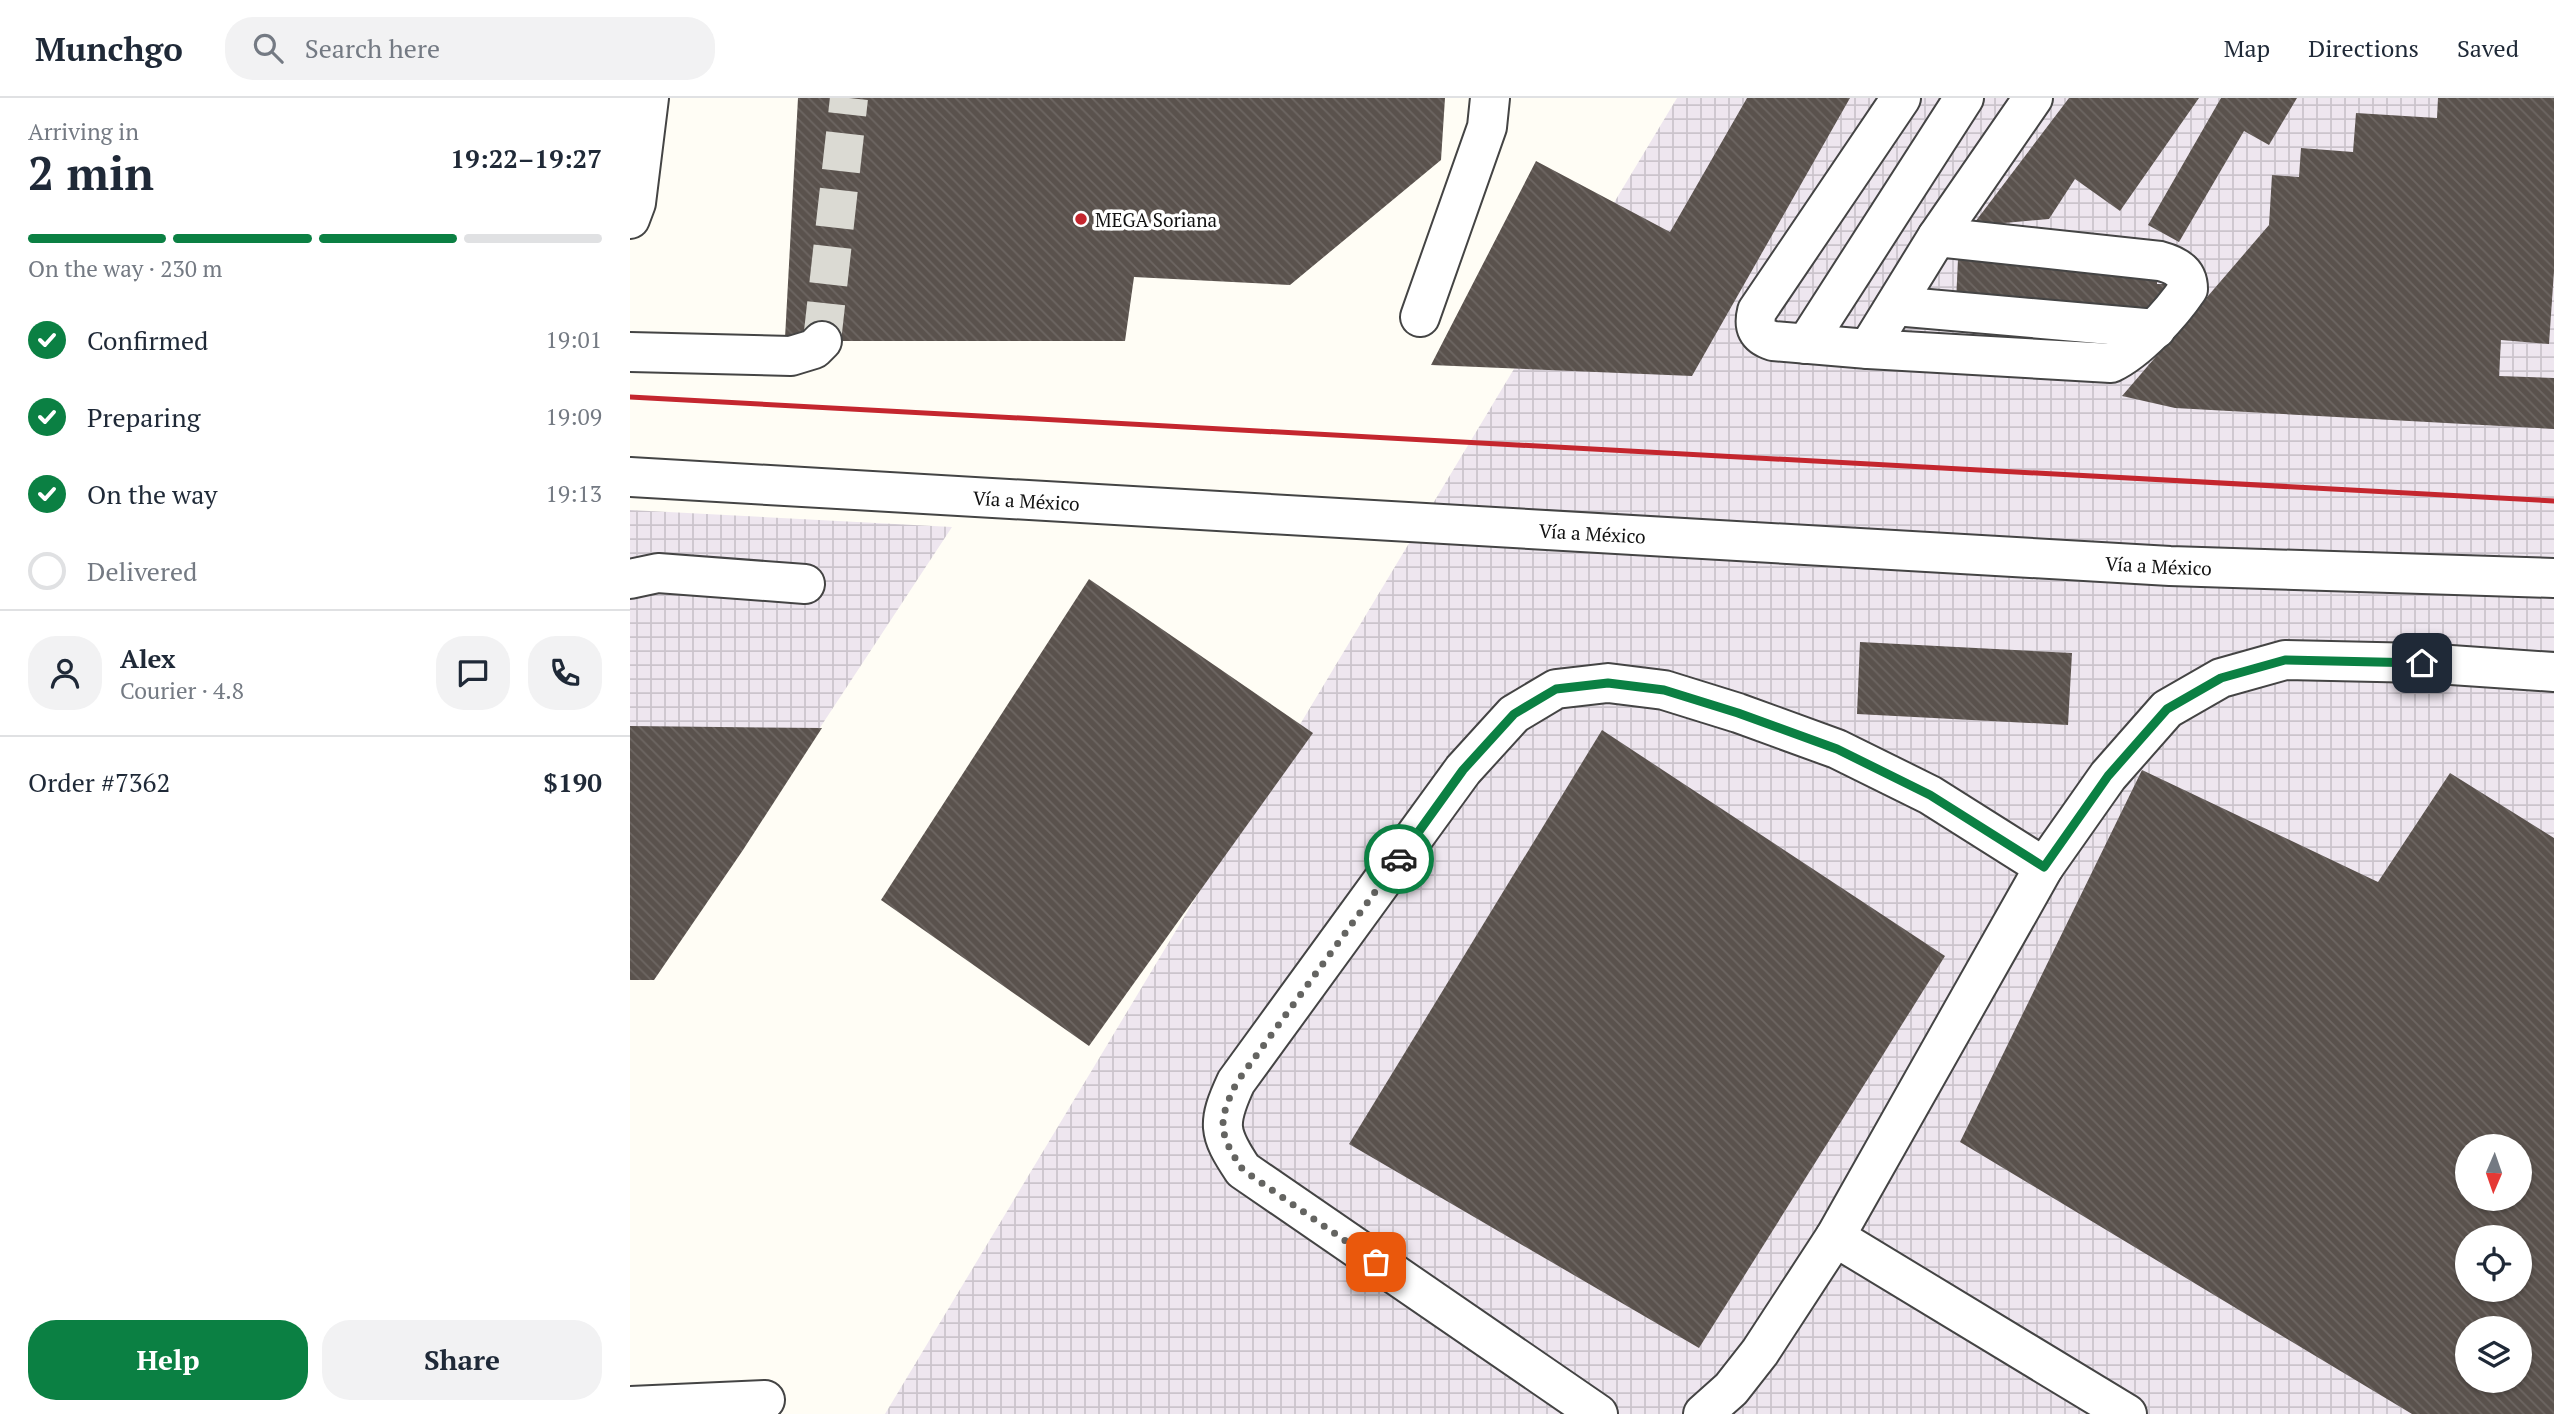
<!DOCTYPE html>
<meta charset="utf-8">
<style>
:root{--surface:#fff;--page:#f2f2f3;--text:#1f2937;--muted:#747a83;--line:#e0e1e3;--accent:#0b8043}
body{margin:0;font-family:"PT Serif",serif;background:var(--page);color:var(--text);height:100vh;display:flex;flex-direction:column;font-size:26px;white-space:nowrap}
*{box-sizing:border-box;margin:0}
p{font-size:23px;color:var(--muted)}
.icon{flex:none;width:38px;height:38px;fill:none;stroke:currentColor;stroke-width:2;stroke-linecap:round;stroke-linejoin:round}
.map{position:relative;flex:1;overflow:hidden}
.panel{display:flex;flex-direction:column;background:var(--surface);width:630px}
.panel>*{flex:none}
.needle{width:46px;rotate:182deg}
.buttons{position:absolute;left:1825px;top:1036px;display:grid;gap:14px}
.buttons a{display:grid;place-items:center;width:77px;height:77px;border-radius:50%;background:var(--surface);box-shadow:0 2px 5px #0004;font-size:35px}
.pin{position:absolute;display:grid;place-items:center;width:60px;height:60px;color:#fff;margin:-30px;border-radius:14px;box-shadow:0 4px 10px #0006}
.courier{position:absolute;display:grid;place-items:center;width:70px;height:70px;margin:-35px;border:5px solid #0b8043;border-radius:50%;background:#fff;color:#222;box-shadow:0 2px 9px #0007}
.headline em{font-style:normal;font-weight:600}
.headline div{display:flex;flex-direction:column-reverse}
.headline{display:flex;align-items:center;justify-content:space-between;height:119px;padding:0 28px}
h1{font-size:46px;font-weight:600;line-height:52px}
.bar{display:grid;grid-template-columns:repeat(4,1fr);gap:10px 7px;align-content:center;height:84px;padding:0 28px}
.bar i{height:9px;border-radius:5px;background:var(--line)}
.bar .on{background:var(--accent)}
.bar p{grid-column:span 4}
.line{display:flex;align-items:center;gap:18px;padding:0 28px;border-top:2px solid var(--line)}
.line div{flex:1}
.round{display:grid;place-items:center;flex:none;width:74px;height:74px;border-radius:28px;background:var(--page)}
ol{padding:0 28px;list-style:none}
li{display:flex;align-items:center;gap:21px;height:77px}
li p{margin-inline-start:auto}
li .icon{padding:7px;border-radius:50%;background:var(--accent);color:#fff;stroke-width:4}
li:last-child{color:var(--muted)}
li i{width:38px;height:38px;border:4px solid var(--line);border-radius:50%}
.button{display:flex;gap:14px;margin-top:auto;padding:14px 28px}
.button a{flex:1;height:80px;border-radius:28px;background:var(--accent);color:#fff;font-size:28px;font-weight:600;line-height:80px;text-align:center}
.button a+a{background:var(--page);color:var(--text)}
header{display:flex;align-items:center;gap:42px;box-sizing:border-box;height:98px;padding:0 35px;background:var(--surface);border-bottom:2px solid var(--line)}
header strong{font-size:33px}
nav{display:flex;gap:38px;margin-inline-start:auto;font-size:24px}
.search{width:490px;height:63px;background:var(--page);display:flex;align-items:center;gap:18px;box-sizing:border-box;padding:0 24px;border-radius:28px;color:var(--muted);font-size:26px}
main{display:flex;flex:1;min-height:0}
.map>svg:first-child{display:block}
.industrial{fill:url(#industrial-grid);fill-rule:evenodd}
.building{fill:url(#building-back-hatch);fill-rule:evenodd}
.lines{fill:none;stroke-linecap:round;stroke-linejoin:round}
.minor-tunnel{stroke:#dbdad3;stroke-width:38;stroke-dasharray:38 19;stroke-linecap:butt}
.minor-casing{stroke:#444;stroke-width:42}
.minor{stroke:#fff;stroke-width:38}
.rail{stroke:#c4262e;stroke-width:5}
.done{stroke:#646461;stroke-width:7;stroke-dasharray:0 12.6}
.route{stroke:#0b8043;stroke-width:9}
.poi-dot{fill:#c4262e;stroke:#fff;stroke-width:2.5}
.labels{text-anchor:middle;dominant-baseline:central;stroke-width:7;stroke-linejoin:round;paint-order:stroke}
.poi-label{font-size:19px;fill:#111;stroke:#fff;text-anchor:start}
.street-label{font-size:19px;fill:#111;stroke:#fff}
</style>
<header>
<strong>Munchgo</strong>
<div class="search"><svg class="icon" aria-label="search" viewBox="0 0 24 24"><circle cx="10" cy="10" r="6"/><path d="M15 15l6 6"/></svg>Search here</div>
<nav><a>Map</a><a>Directions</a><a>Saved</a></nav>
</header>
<main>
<section class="panel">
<div class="headline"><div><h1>2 min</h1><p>Arriving in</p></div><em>19:22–19:27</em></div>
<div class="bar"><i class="on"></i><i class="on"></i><i class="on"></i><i></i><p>On the way · 230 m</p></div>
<ol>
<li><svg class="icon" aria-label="check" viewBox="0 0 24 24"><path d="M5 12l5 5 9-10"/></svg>Confirmed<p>19:01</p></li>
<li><svg class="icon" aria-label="check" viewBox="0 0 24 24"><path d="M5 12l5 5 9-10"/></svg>Preparing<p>19:09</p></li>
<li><svg class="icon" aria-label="check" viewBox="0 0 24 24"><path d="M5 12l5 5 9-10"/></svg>On the way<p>19:13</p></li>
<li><i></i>Delivered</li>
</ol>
<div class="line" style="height:126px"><a class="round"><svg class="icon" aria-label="person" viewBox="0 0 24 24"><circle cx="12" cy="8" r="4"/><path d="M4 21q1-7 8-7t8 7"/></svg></a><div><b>Alex</b><p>Courier · 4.8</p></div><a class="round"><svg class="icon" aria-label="chat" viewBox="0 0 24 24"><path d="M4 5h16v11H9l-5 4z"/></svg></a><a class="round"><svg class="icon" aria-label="phone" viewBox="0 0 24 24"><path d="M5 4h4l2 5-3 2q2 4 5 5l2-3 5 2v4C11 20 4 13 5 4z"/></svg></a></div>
<div class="line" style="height:91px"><div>Order #7362</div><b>$190</b></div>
<div class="button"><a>Help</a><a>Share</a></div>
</section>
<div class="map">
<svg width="1924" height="1316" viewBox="0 0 1924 1316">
<defs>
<pattern id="industrial-grid" width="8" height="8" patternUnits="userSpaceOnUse" patternTransform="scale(1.75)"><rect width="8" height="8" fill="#eee6ef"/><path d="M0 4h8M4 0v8" fill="none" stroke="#cbc4cc"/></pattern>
<pattern id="building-back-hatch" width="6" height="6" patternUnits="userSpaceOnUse" patternTransform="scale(1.75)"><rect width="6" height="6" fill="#5a524d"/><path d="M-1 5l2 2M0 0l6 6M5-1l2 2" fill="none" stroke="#6d6662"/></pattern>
</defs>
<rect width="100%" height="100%" fill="#fffdf5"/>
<g class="industrial">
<path d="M 1047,0 L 1924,0 L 1924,1316 L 255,1316 ZM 1838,1048 L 1890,1048 L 1890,1101 L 1838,1101 ZM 1838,1139 L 1890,1139 L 1890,1192 L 1838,1192 ZM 1838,1230 L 1890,1230 L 1890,1283 L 1838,1283 Z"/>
<path d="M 0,412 L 322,429 L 24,882 L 0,882 Z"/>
</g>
<g class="building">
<path d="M 168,0 L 815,0 L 811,62 L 660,187 L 504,179 L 495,243 L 192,243 L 155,240 Z"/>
<path d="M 1117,0 L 1220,0 L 1062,278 L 801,267 L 906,63 L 1040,134 Z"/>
<path d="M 1439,0 L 1569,0 L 1490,113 L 1445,81 L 1419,121 L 1342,128 Z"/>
<path d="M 1591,0 L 1667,0 L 1639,47 L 1614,33 L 1549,144 L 1518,127 Z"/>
<path d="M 1808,0 L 1924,0 L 1924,173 L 1919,246 L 1871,242 L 1869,278 L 1924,280 L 1924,331 L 1545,310 L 1492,298 L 1639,127 L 1642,77 L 1669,79 L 1671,50 L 1723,54 L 1726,15 L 1807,20 Z"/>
<path d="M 1328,161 L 1528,173 L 1527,186 L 1538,186 L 1537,204 L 1522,203 L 1521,215 L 1326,204 Z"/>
<path d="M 459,481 L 683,635 L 459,948 L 251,802 Z"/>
<path d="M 1230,544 L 1442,555 L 1438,627 L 1227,616 Z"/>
<path d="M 0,628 L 192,630 L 113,752 L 24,882 L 0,882 Z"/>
<path d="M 972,632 L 1315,858 L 1069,1250 L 719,1046 Z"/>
<path d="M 1512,672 L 1748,784 L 1820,675 L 1924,740 L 1924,1316 L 1782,1316 L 1330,1044 ZM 1838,1048 L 1890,1048 L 1890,1101 L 1838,1101 ZM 1838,1139 L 1890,1139 L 1890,1192 L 1838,1192 ZM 1838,1230 L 1890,1230 L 1890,1283 L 1838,1283 Z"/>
</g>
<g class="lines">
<path class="minor-tunnel" d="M 192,243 L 219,0"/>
<g class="minor-casing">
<g id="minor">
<path d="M 1271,0 L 1127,213 C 1123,229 1127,238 1143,243 L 1238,251 L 1481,265 C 1508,252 1541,216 1558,191 C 1558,173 1545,167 1530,163 L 1307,139"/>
<path d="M 0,121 L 6,105 L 19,0"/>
<path d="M 1265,208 L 1526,231"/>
<path d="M 790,219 L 857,29 L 860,0"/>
<path d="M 1176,246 L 1334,0"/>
<path d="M 1238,251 L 1307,139 L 1403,0"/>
<path d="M 0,254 L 161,258 L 184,251 L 192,243"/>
<path id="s1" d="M 0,379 L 1540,468 L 1924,480"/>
<path d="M 0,481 L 28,475 L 175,486"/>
<path d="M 1205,1139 L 1497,1316"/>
<path d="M 0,1308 L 135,1302"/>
<path d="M 968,1316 L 613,1072 C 588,1035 587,1025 606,984 L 833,672 L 884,616 L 926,591 L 978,585 L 1034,592 L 1108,615 L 1207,651 L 1300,697 L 1414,769"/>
<path d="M 1073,1316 L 1101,1291 L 1130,1254 L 1205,1139 L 1414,769 L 1478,678 L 1537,611 L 1591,580 L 1655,562 L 1792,565 L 1924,574"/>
</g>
</g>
<use href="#minor" class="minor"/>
<path class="rail" d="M 0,299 L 1924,403"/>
</g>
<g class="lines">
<path class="done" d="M 746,1164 L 613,1072 C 588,1035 587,1024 607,984 L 769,761"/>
<path class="route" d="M 769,761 L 833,672 L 884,616 L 926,591 L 978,585 L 1034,592 L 1108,615 L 1207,651 L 1300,697 L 1414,769 L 1478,678 L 1537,611 L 1591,580 L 1655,562 L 1792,565"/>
</g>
<circle class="poi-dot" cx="451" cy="121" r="7"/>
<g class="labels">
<g class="poi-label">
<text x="465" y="121">MEGA Soriana</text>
</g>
<g class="street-label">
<text stroke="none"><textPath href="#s1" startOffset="397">Vía a México</textPath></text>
<text stroke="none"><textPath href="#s1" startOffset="964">Vía a México</textPath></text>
<text stroke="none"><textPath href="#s1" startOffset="1531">Vía a México</textPath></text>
</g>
</g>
</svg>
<div class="buttons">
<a><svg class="needle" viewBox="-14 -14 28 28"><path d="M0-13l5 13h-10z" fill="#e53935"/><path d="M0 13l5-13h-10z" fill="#747a83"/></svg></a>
<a><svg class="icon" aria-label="locate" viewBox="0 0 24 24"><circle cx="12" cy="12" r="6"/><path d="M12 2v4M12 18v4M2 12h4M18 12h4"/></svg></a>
<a><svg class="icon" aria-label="layers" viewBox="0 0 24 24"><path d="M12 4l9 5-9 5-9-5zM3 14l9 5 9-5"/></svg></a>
</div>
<div class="pin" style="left:746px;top:1164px;background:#ea580c"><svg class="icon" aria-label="bag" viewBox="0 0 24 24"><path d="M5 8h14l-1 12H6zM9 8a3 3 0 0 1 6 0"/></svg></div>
<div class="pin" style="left:1792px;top:565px;background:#1f2937"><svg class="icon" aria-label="home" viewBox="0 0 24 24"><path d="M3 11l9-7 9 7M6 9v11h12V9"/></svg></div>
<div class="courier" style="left:769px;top:761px"><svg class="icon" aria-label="car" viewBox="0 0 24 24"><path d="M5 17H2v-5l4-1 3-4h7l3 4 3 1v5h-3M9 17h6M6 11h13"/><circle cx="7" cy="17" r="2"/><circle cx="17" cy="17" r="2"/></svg></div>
</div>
</main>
